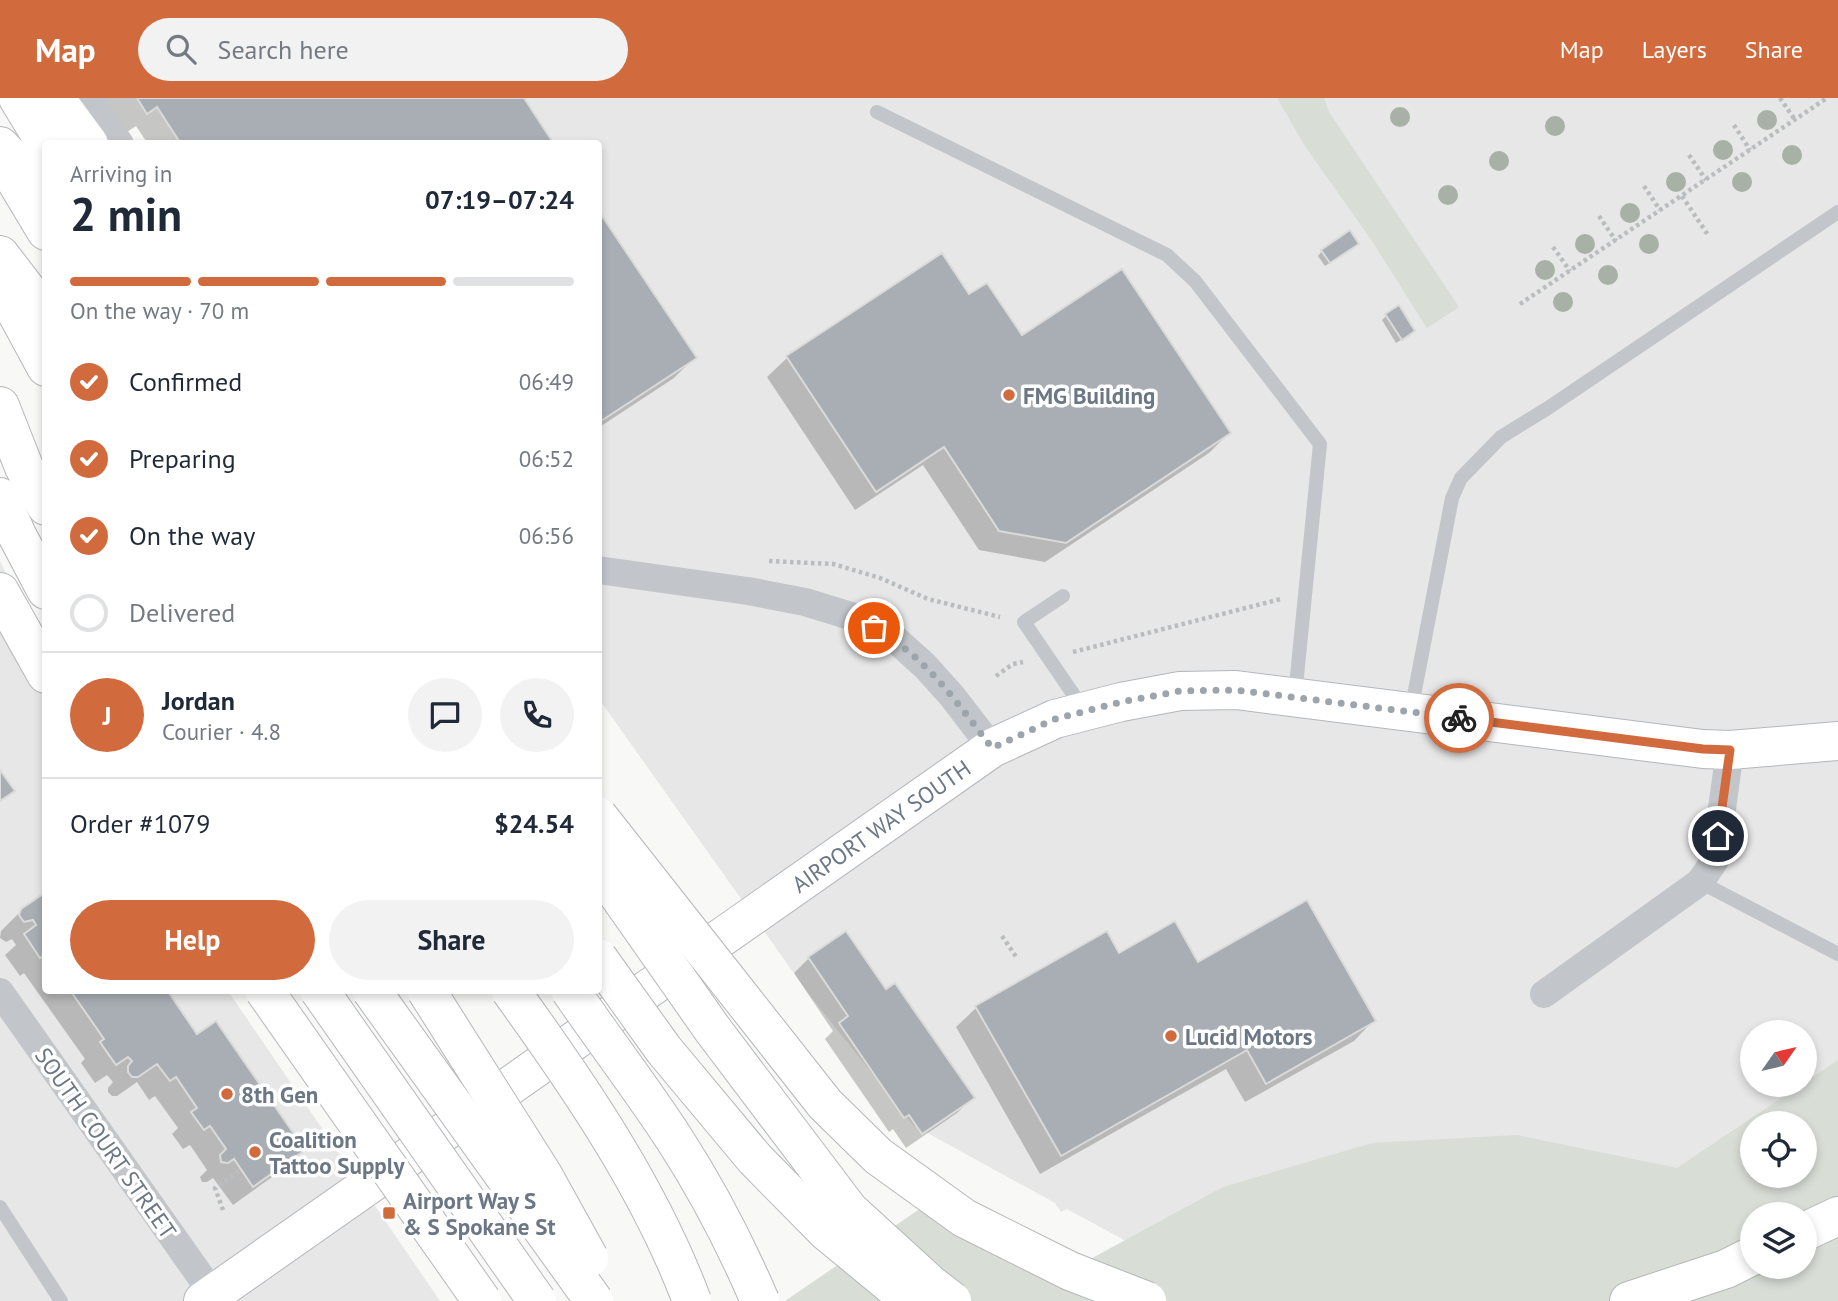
<!DOCTYPE html>
<meta charset="utf-8">
<style>
:root{--surface:#fff;--page:#f2f2f3;--text:#1f2937;--muted:#747a83;--line:#e0e1e3;--accent:#d16b3e}
body{margin:0;font-family:"PT Sans",sans-serif;background:var(--page);color:var(--text);height:100vh;display:flex;flex-direction:column;font-size:26px;white-space:nowrap}
*{box-sizing:border-box;margin:0}
p{font-size:23px;color:var(--muted)}
.icon{flex:none;width:38px;height:38px;fill:none;stroke:currentColor;stroke-width:2;stroke-linecap:round;stroke-linejoin:round}
.map{position:relative;flex:1;overflow:hidden}
.side{position:absolute;left:42px;top:42px;width:560px;height:854px;display:flex;flex-direction:column;background:var(--surface);border-radius:7px;box-shadow:0 4px 10px #0003}
.side>*{flex:none}
.needle{width:46px;rotate:56deg}
.fabs{position:absolute;left:1740px;top:922px;display:grid;gap:14px}
.fabs a{display:grid;place-items:center;width:77px;height:77px;border-radius:50%;background:var(--surface);box-shadow:0 4px 10px #0003;font-size:35px}
.pin{position:absolute;display:grid;place-items:center;width:60px;height:60px;color:#fff;margin:-30px;border:4px solid #fff;border-radius:50%;box-shadow:0 2px 7px #0007}
.courier{position:absolute;display:grid;place-items:center;width:70px;height:70px;margin:-35px;border:5px solid #d16b3e;border-radius:50%;background:#fff;color:#222;box-shadow:0 2px 9px #0007}
.summary em{font-style:normal;font-weight:800}
.summary div{display:flex;flex-direction:column-reverse}
.summary{display:flex;align-items:center;justify-content:space-between;height:119px;padding:0 28px}
h1{font-size:46px;font-weight:800;line-height:52px}
.bar{display:grid;grid-template-columns:repeat(4,1fr);gap:10px 7px;align-content:center;height:84px;padding:0 28px}
.bar i{height:9px;border-radius:5px;background:var(--line)}
.bar .selected{background:var(--accent)}
.bar p{grid-column:span 4}
.line{display:flex;align-items:center;gap:18px;padding:0 28px;border-top:2px solid var(--line)}
.line div{flex:1}
.round{display:grid;place-items:center;flex:none;width:74px;height:74px;border-radius:37px;background:var(--page)}
ol{padding:0 28px;list-style:none}
li{display:flex;align-items:center;gap:21px;height:77px}
li p{margin-inline-start:auto}
li .icon{padding:7px;border-radius:50%;background:var(--accent);color:#fff;stroke-width:4}
li:last-child{color:var(--muted)}
li i{width:38px;height:38px;border:4px solid var(--line);border-radius:50%}
.button{display:flex;gap:14px;margin-top:auto;padding:14px 28px}
.button a{flex:1;height:80px;border-radius:42px;background:var(--accent);color:#fff;font-size:28px;font-weight:800;line-height:80px;text-align:center}
.button a+a{background:var(--page);color:var(--text)}
header{display:flex;align-items:center;gap:42px;box-sizing:border-box;height:98px;padding:0 35px;background:var(--accent);color:#fff}
header strong{font-size:33px}
nav{display:flex;gap:38px;margin-inline-start:auto;font-size:24px}
.search{width:490px;height:63px;background:var(--page);display:flex;align-items:center;gap:18px;box-sizing:border-box;padding:0 24px;border-radius:38px;color:var(--muted);font-size:26px}
.map>svg:first-child{display:block}
.built{fill:#e6e7e6;fill-rule:evenodd}
.green{fill:#d8ddd6;fill-rule:evenodd}
.shadow{fill:#0003}
.building{fill:#a8aeb4;stroke:#dadad8;stroke-width:2}
.lines{fill:none;stroke-linecap:round;stroke-linejoin:round}
.secondary-casing{stroke:#b3b7bc;stroke-width:40}
.motorway-casing{stroke:#b4b7ba;stroke-width:40}
.path{stroke:#babdbf;stroke-width:4.5;stroke-dasharray:3.5 3.5;stroke-linecap:butt}
.service{stroke:#c2c5c9;stroke-width:14}
.minor{stroke:#c2c5c9;stroke-width:28}
.secondary{stroke:#fff;stroke-width:38}
.motorway{stroke:#fff;stroke-width:38}
.motorway-bridge-casing{stroke:#b4b7ba;stroke-width:40;stroke-linecap:butt}
.motorway-bridge{stroke:#fff;stroke-width:38}
.tree{fill:#a8b1a6}
.done{stroke:#9ca4ac;stroke-width:7;stroke-dasharray:0 12.6}
.route{stroke:#d16b3e;stroke-width:9}
.poi-dot{fill:#d16b3e;stroke:#fff;stroke-width:2.5}
.labels{text-anchor:middle;dominant-baseline:central;stroke-width:7;stroke-linejoin:round;paint-order:stroke}
.poi-label{font-size:23px;font-weight:bold;fill:#6b7784;stroke:#fff;text-anchor:start}
.street-label{font-size:23px;fill:#6b7784;stroke:#fff}
</style>
<header>
<strong>Map</strong>
<div class="search"><svg class="icon" aria-label="search" viewBox="0 0 24 24"><circle cx="10" cy="10" r="6"/><path d="M15 15l6 6"/></svg>Search here</div>
<nav><a>Map</a><a>Layers</a><a>Share</a></nav>
</header>
<div class="map">
<svg width="1838" height="1203" viewBox="0 0 1838 1203">
<rect width="100%" height="100%" fill="#f8f8f6"/>
<g class="built">
<path d="M 170,0 L 1838,0 L 1838,1061 L 1804,1026 L 1752,1026 L 1752,1078 L 1185,1175 L 1067,1111 L 1061,1114 L 1055,1105 L 913,1027 L 808,895 L 599,601 L 598,46 L 202,45 ZM 1752,934 L 1804,934 L 1804,987 L 1752,987 Z"/>
<path d="M 0,463 L 45,561 L 46,892 L 228,893 L 440,1203 L 0,1203 Z"/>
</g>
<g class="green">
<path d="M 1277,0 L 1324,0 L 1329,14 L 1459,209 L 1427,230 L 1372,143 L 1305,48 Z"/>
<path d="M 1838,962 L 1838,1203 L 785,1203 L 940,1097 L 1072,1171 L 1223,1089 L 1372,1045 L 1517,1037 L 1677,1070 L 1801,987 L 1804,987 L 1804,985 ZM 1752,1026 L 1804,1026 L 1804,1078 L 1752,1078 ZM 1752,1116 L 1804,1116 L 1804,1169 L 1752,1169 Z"/>
</g>
<g class="shadow">
<path d="M 104,0 L 522,0 L 552,46 L 148,46 L 136,28 L 127,34 Z"/>
<path d="M 598,115 L 694,260 L 674,280 L 598,330 Z"/>
<path d="M 1352,150 L 1325,168 L 1318,158 L 1322,153 Z"/>
<path d="M 941,157 L 969,199 L 1021,240 L 1229,335 L 1209,355 L 1045,464 L 979,452 L 923,367 L 855,412 L 767,279 L 787,260 Z"/>
<path d="M 1386,218 L 1408,238 L 1396,245 L 1382,222 Z"/>
<path d="M 46,796 L 46,892 L 164,892 L 197,939 L 303,1052 L 283,1071 L 233,1107 L 213,1080 L 207,1084 L 202,1084 L 200,1079 L 207,1072 L 190,1047 L 183,1051 L 172,1036 L 178,1030 L 155,998 L 149,1002 L 137,984 L 117,998 L 112,998 L 108,994 L 108,990 L 113,984 L 107,977 L 95,985 L 81,965 L 85,961 L 24,875 L 20,878 L 5,857 L 16,847 L 12,841 L 6,844 L 0,840 L 1,833 L 22,812 Z"/>
<path d="M 1118,857 L 1198,866 L 1373,923 L 1354,943 L 1245,1004 L 1226,971 L 1040,1076 L 956,929 L 976,910 Z"/>
<path d="M 809,860 L 972,1000 L 957,1015 L 906,1050 L 893,1031 L 889,1034 L 825,941 L 833,933 L 794,875 Z"/>
</g>
<g class="building">
<path d="M 137,0 L 524,0 L 554,46 L 181,46 L 157,9 L 147,16 Z"/>
<path d="M 598,112 L 697,260 L 598,325 Z"/>
<path d="M 1350,132 L 1359,146 L 1330,165 L 1321,152 Z"/>
<path d="M 942,155 L 969,196 L 987,185 L 1022,237 L 1122,171 L 1231,335 L 1066,445 L 999,433 L 944,349 L 876,394 L 786,258 Z"/>
<path d="M 1399,207 L 1415,233 L 1402,242 L 1385,216 Z"/>
<path d="M 0,672 L 15,693 L 0,703 Z"/>
<path d="M 46,794 L 46,857 L 40,860 L 24,836 L 36,827 L 33,822 L 24,824 L 19,817 L 21,811 Z"/>
<path d="M 1307,802 L 1376,923 L 1266,986 L 1247,952 L 1061,1058 L 975,908 L 1107,833 L 1119,855 L 1175,823 L 1198,864 Z"/>
<path d="M 846,833 L 886,891 L 895,885 L 975,1000 L 922,1036 L 909,1017 L 904,1020 L 839,925 L 848,918 L 808,859 Z"/>
<path d="M 70,892 L 167,892 L 197,936 L 216,923 L 305,1052 L 253,1089 L 234,1061 L 228,1065 L 221,1064 L 220,1057 L 226,1051 L 210,1028 L 204,1032 L 191,1014 L 197,1010 L 176,979 L 170,983 L 157,966 L 138,979 L 132,979 L 128,974 L 128,968 L 132,963 L 128,959 L 116,967 L 100,944 L 104,941 Z"/>
</g>
<g class="lines">
<g class="secondary-casing">
<g id="secondary">
<path d="M 4,63 L 46,133"/>
<path d="M 0,157 L 46,217"/>
<path d="M 203,1203 L 992,650 L 1055,621 L 1121,604 L 1180,593 L 1236,592 L 1703,651 L 1730,652 L 1838,643"/>
</g>
</g>
<g class="motorway-casing">
<g id="motorway">
<path d="M 18,0 L 46,46"/>
<path d="M 55,0 L 89,46"/>
<path d="M 0,48 L 46,95"/>
<path d="M 0,184 L 46,269"/>
<path d="M 0,308 L 24,369 L 46,408"/>
<path d="M 0,399 L 17,437 L 46,492"/>
<path d="M 0,494 L 46,576"/>
<path d="M 1804,1134 L 1838,1118"/>
<path d="M 1629,1203 L 1726,1171 L 1752,1158"/>
</g>
</g>
<g class="path">
<path d="M 1780,0 L 1795,22"/>
<path d="M 1734,27 L 1750,52"/>
<path d="M 1689,57 L 1706,82"/>
<path d="M 1644,88 L 1660,112"/>
<path d="M 1682,98 L 1708,137"/>
<path d="M 1599,118 L 1616,143"/>
<path d="M 1553,149 L 1570,173"/>
<path d="M 1520,206 L 1827,0"/>
<path d="M 769,463 L 833,466 L 880,480 L 928,501 L 1000,519"/>
<path d="M 1073,554 L 1281,501"/>
<path d="M 996,578 L 1013,566 L 1023,564"/>
<path d="M 1002,838 L 1017,860"/>
<path d="M 223,1112 L 215,1090 L 239,1073"/>
</g>
<g class="service">
<path d="M 877,14 L 1167,157 L 1195,183 L 1320,346 L 1295,598"/>
<path d="M 1063,498 L 1024,524 L 1084,612"/>
<path d="M 1411,613 L 1452,400 L 1461,380 L 1501,339 L 1548,310 L 1838,114"/>
<path d="M 1700,784 L 1838,856"/>
<path d="M 0,1109 L 61,1203"/>
</g>
<g class="minor">
<path d="M 88,0 L 120,46"/>
<path d="M 598,472 L 748,493 L 805,504 L 854,519 L 895,541 L 925,568 L 952,598 L 992,650"/>
<path d="M 0,894 L 213,1196"/>
<path d="M 1544,896 L 1700,784 L 1715,762 L 1730,652"/>
</g>
<use href="#secondary" class="secondary"/>
<use href="#motorway" class="motorway"/>
<g class="motorway-bridge-casing">
<g id="motorway-bridge">
<path d="M 598,718 L 825,1006 L 878,1058 L 964,1120 L 1070,1173 L 1147,1203"/>
<path d="M 598,768 L 713,932 L 849,1112 L 930,1186 L 952,1203"/>
<path d="M 598,860 L 664,952 L 755,1061 L 826,1133 L 911,1203"/>
<path d="M 264,892 L 482,1203"/>
<path d="M 319,892 L 537,1203"/>
<path d="M 371,892 L 594,1203"/>
<path d="M 426,892 L 543,1077 L 589,1160"/>
<path d="M 510,892 C 580,989 650,1091 692,1203"/>
<path d="M 570,892 C 604,942 642,991 675,1042 C 708,1093 736,1147 760,1203"/>
</g>
</g>
<use href="#motorway-bridge" class="motorway-bridge"/>
</g>
<g class="tree">
<circle cx="1400" cy="19" r="10"/>
<circle cx="1767" cy="22" r="10"/>
<circle cx="1555" cy="28" r="10"/>
<circle cx="1723" cy="52" r="10"/>
<circle cx="1792" cy="57" r="10"/>
<circle cx="1499" cy="63" r="10"/>
<circle cx="1676" cy="84" r="10"/>
<circle cx="1742" cy="84" r="10"/>
<circle cx="1448" cy="97" r="10"/>
<circle cx="1630" cy="115" r="10"/>
<circle cx="1585" cy="146" r="10"/>
<circle cx="1649" cy="146" r="10"/>
<circle cx="1545" cy="172" r="10"/>
<circle cx="1608" cy="177" r="10"/>
<circle cx="1563" cy="204" r="10"/>
</g>
<g class="lines">
<path class="done" d="M 874,530 C 925,557 958,606 992,650 L 1055,621 L 1121,604 L 1180,593 L 1236,592 L 1459,620"/>
<path class="route" d="M 1459,620 L 1703,651 L 1730,652 L 1718,738"/>
</g>
<g class="poi-dot">
<circle cx="1009" cy="297" r="7"/>
<circle cx="1171" cy="938" r="7"/>
<circle cx="227" cy="996" r="7"/>
<circle cx="255" cy="1054" r="7"/>
<rect x="382" y="1108" width="14" height="14" rx="3.5"/>
</g>
<g class="labels">
<g class="poi-label">
<text x="1023" y="297">FMG Building</text>
<text x="1185" y="938">Lucid Motors</text>
<text x="241" y="996">8th Gen</text>
<text x="269" y="1041">Coalition<tspan x="269" dy="26">Tattoo Supply</tspan></text>
<text x="403" y="1102">Airport Way S<tspan x="403" dy="26">&amp; S Spokane St</tspan></text>
</g>
<g class="street-label">
<text transform="translate(881 728) rotate(-35)">AIRPORT WAY SOUTH</text>
<text transform="translate(106 1045) rotate(55)">SOUTH COURT STREET</text>
</g>
</g>
</svg>
<div class="fabs">
<a><svg class="needle" viewBox="-14 -14 28 28"><path d="M0-13l5 13h-10z" fill="#e53935"/><path d="M0 13l5-13h-10z" fill="#747a83"/></svg></a>
<a><svg class="icon" aria-label="locate" viewBox="0 0 24 24"><circle cx="12" cy="12" r="6"/><path d="M12 2v4M12 18v4M2 12h4M18 12h4"/></svg></a>
<a><svg class="icon" aria-label="layers" viewBox="0 0 24 24"><path d="M12 4l9 5-9 5-9-5zM3 14l9 5 9-5"/></svg></a>
</div>
<div class="pin" style="left:874px;top:530px;background:#ea580c"><svg class="icon" aria-label="bag" viewBox="0 0 24 24"><path d="M5 8h14l-1 12H6zM9 8a3 3 0 0 1 6 0"/></svg></div>
<div class="pin" style="left:1718px;top:738px;background:#1f2937"><svg class="icon" aria-label="home" viewBox="0 0 24 24"><path d="M3 11l9-7 9 7M6 9v11h12V9"/></svg></div>
<div class="courier" style="left:1459px;top:620px"><svg class="icon" aria-label="bike" viewBox="0 0 24 24"><circle cx="6" cy="16" r="4"/><circle cx="18" cy="16" r="4"/><path d="M6 16l4-8h5l3 8M10 8l3 8H6M13 5h3"/></svg></div>
<section class="side">
<div class="summary"><div><h1>2 min</h1><p>Arriving in</p></div><em>07:19–07:24</em></div>
<div class="bar"><i class="selected"></i><i class="selected"></i><i class="selected"></i><i></i><p>On the way · 70 m</p></div>
<ol>
<li><svg class="icon" aria-label="check" viewBox="0 0 24 24"><path d="M5 12l5 5 9-10"/></svg>Confirmed<p>06:49</p></li>
<li><svg class="icon" aria-label="check" viewBox="0 0 24 24"><path d="M5 12l5 5 9-10"/></svg>Preparing<p>06:52</p></li>
<li><svg class="icon" aria-label="check" viewBox="0 0 24 24"><path d="M5 12l5 5 9-10"/></svg>On the way<p>06:56</p></li>
<li><i></i>Delivered</li>
</ol>
<div class="line" style="height:126px"><b class="round" style="background:var(--accent);color:#fff">J</b><div><b>Jordan</b><p>Courier · 4.8</p></div><a class="round"><svg class="icon" aria-label="chat" viewBox="0 0 24 24"><path d="M4 5h16v11H9l-5 4z"/></svg></a><a class="round"><svg class="icon" aria-label="phone" viewBox="0 0 24 24"><path d="M5 4h4l2 5-3 2q2 4 5 5l2-3 5 2v4C11 20 4 13 5 4z"/></svg></a></div>
<div class="line" style="height:91px"><div>Order #1079</div><b>$24.54</b></div>
<div class="button"><a>Help</a><a>Share</a></div>
</section>
</div>
